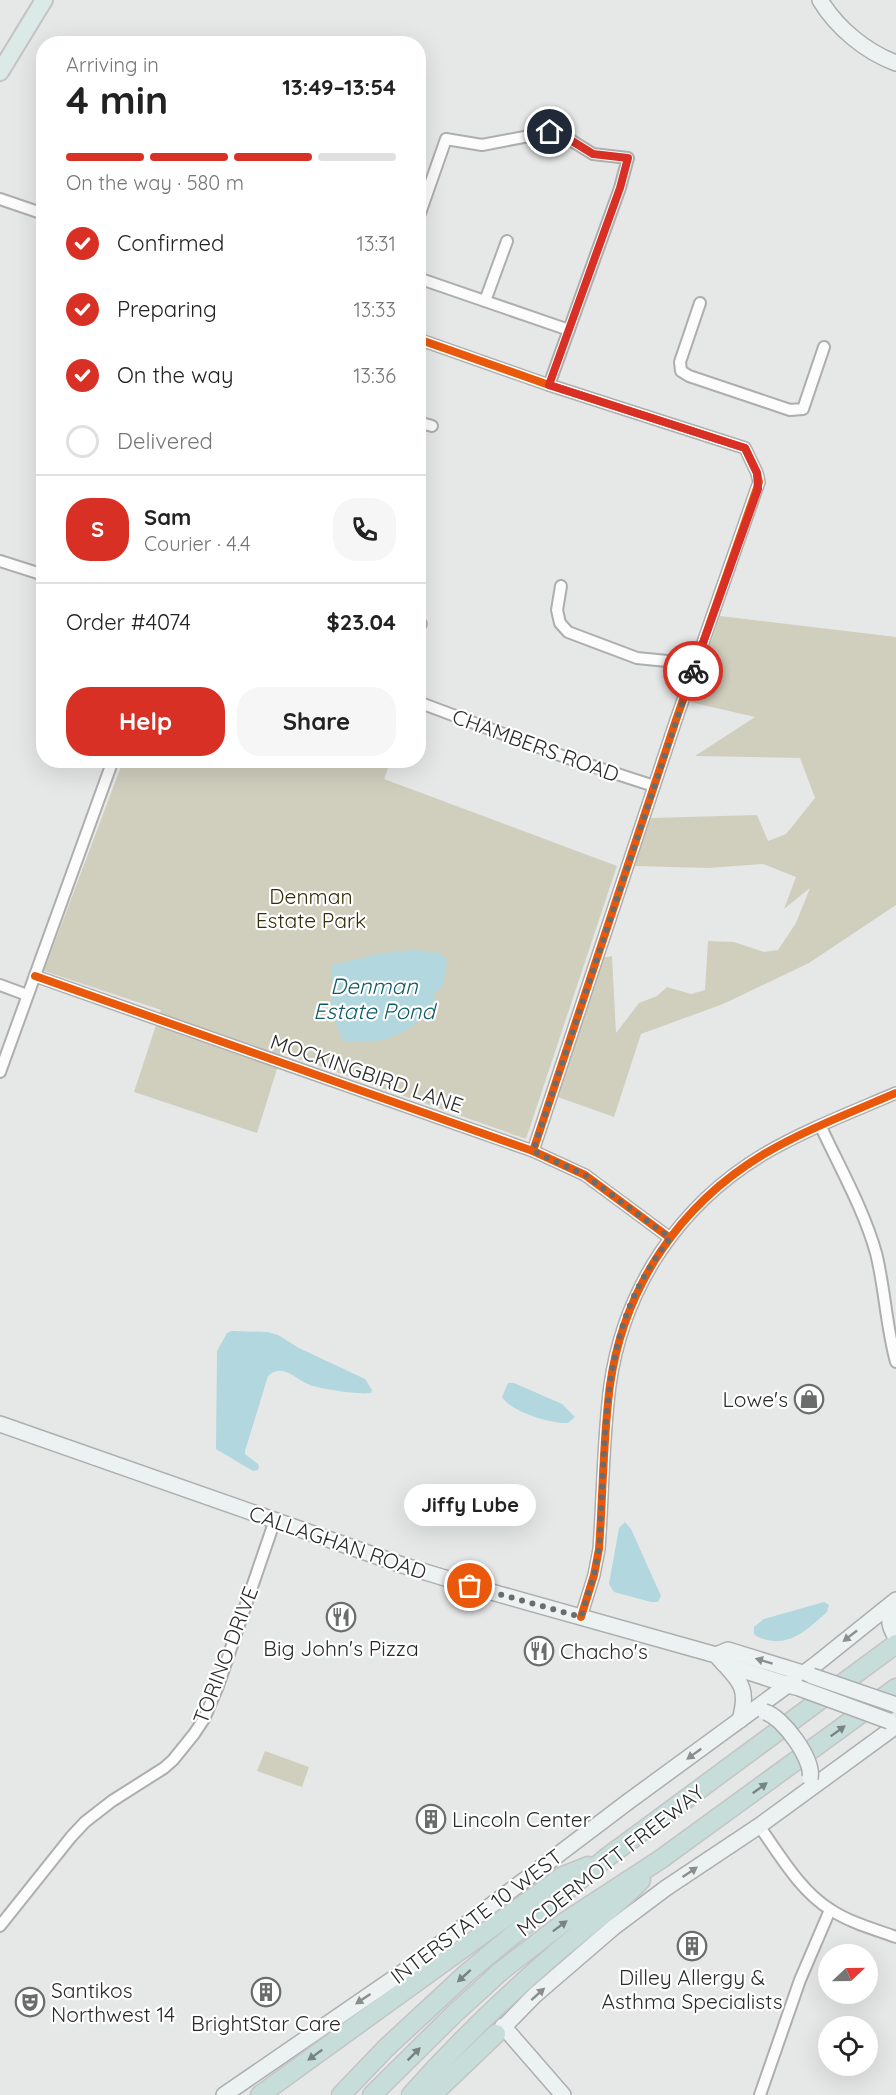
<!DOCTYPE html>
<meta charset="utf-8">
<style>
:root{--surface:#fff;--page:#f6f6f6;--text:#222;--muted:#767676;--line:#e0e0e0;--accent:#d93025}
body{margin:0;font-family:Quicksand,sans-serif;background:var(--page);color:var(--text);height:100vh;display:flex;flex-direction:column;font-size:22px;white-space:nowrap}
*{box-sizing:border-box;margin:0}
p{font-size:20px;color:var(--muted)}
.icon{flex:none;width:33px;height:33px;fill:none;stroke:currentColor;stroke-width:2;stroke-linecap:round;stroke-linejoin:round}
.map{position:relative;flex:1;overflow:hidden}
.sheet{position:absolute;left:36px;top:36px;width:390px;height:732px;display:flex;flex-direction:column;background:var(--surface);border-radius:24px;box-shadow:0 6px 24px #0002}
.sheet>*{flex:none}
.needle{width:39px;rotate:68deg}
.fabs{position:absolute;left:818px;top:1944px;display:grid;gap:12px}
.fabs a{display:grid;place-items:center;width:60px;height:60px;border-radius:50%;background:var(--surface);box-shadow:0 6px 24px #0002;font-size:30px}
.pin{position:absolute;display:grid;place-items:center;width:51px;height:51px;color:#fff;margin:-26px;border:3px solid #fff;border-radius:50%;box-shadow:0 2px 6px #0007}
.courier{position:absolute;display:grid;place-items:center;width:60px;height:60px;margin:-30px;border:4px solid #d93025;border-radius:50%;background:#fff;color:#222;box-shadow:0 2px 8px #0007}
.bubble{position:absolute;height:42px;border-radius:21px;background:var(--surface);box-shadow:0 6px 24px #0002;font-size:20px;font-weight:700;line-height:42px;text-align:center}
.head em{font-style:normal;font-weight:700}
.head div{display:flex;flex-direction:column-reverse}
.head{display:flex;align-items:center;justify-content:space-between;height:102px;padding:0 30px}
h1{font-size:39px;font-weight:700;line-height:45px}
.bar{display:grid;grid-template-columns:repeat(4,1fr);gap:9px 6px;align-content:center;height:72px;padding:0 30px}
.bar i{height:8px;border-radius:4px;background:var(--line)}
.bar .active{background:var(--accent)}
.bar p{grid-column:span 4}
.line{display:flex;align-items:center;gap:15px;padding:0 30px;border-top:2px solid var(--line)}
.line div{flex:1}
.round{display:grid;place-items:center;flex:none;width:63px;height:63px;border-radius:24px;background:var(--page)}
ol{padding:0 30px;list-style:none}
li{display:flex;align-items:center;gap:18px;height:66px}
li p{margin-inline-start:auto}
li .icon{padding:6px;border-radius:50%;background:var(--accent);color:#fff;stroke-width:4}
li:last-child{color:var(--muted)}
li i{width:33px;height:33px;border:3px solid var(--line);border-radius:50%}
.primary-button{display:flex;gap:12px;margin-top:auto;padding:12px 30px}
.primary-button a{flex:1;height:69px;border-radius:24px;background:var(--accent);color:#fff;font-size:24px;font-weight:700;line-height:69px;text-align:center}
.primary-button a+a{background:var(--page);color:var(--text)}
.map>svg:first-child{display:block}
.green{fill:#d0cfbe}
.water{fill:#b2d7de}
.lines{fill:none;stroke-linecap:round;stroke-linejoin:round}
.street-casing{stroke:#adaead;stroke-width:14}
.secondary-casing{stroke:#adaead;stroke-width:18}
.primary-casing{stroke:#c3c4c3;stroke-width:20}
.highway-casing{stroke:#c3c4c3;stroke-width:21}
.street{stroke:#fbfcfb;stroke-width:10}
.secondary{stroke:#ebf2f1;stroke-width:15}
.primary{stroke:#dbe9e7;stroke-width:16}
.highway{stroke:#c6ddda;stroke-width:18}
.secondary-bridge-casing{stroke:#adaead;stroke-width:18;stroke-linecap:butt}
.secondary-bridge{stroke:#ebf2f1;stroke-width:15}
.cycleway-casing{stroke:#fff;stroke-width:11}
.cycleway{stroke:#e8590c;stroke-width:8}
.oneway{fill:#8a8e8d}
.oneway2{fill:#788482}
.done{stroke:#6b6c6c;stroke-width:6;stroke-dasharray:0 10.8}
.route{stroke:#d93025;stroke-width:8}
.labels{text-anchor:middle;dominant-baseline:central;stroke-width:4.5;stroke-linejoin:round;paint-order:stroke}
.street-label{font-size:21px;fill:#292a29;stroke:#fff}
.park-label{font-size:21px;fill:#332e0a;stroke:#fff}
.poi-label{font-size:21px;fill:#292a29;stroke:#fff}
.water-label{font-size:22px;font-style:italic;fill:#115b66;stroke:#fff}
</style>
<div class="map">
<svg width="896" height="2095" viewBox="0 0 896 2095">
<rect width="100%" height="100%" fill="#e6e8e7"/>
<g class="green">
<path d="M 720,616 L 896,637 L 896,905 L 809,963 L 723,1004 L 641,1034 L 614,1117 L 555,1096 L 602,958 L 612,956 L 616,1033 L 639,1003 L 657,996 L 667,987 L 691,994 L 705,990 L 708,941 L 734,942 L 764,952 L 778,950 L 796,923 L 810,888 L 784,909 L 796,877 L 763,864 L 708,868 L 634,866 L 651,818 L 757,815 L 768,841 L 786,834 L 815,798 L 800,758 L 695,756 L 755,717 L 690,702 Z"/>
<path d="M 123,761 L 391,761 L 384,779 L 617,866 L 526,1139 L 282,1053 L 257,1133 L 134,1092 L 161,1010 L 44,971 Z"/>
<path d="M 265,1751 L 309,1767 L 302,1787 L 257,1771 Z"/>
</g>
<g class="water">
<path d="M 414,950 L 441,953 L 447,961 L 443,986 L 433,995 L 436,1003 C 423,1021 403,1035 381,1040 C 369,1043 355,1041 343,1041 L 331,1010 L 332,965 L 383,953 Z"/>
<path d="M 232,1331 L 268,1332 L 278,1335 L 299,1348 L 365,1379 L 372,1390 L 371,1393 C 361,1395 320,1389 310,1385 C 295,1380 284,1362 268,1376 L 245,1451 L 245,1454 L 258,1464 L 259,1467 L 258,1470 L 253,1471 L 216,1449 L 217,1351 L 227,1333 Z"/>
<path d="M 508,1383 L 514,1383 L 562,1404 L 575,1417 L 568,1423 C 551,1424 511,1412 502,1397 Z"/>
<path d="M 625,1522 L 631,1529 L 661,1596 L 658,1602 L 651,1602 L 614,1592 L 609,1584 L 619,1528 Z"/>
<path d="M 824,1602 L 829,1605 L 827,1612 C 810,1627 792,1646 767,1640 C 761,1638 758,1638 754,1634 L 754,1627 L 764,1619 Z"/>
</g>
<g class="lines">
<g class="street-casing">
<g id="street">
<path d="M 0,199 L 44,214"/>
<path d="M 418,219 L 446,139 L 482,145 L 550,132 L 564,136 L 593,154 L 628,158 L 620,188 L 549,385"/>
<path d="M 418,278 L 569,330"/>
<path d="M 485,301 L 507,241"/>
<path d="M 700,303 L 680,362 L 681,371 L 689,376 L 790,410 L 803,409 L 824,347"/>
<path d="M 418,339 L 549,385 L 745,448 L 757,473 L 759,482 L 676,720 L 533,1151"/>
<path d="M 418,422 L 432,426"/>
<path d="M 0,561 L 44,575"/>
<path d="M 561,586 L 557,610 L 560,623 L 568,632 L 637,658 L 667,661 L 694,670"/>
<path d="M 418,623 L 421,624"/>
<path d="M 418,702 L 565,757 L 654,786"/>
<path d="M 35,976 L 533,1151 L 585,1175 L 670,1238"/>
<path d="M 0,985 L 27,995"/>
<path d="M 0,1072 L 113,760"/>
<path d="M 821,1127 C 840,1168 864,1210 876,1253 C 885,1289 886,1326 896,1362"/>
<path d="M 581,1617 L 594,1575 L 599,1549 C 603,1494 603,1439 610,1385 C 624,1287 679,1205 764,1154 C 805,1130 852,1112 896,1093"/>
<path d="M 759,1826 C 780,1855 800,1891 831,1910 C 851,1923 874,1929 896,1937"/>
<path d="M 0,1926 L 71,1837 L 85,1822 L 112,1801 L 164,1768 L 173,1760 L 194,1734 L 204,1719 L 218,1686 L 275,1520"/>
<path d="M 760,2095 L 800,1980 L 830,1910"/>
</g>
</g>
<g class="secondary-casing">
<g id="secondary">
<path d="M 820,0 C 837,28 866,52 896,63"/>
<path d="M 0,1424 L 402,1565 L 488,1591 L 716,1655 C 738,1680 750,1685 740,1720"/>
<path d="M 894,1602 C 888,1614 888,1626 896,1637"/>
<path d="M 716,1655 L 728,1650 L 809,1675"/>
<path d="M 724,1664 L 795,1687"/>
<path d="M 503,2026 L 563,2095"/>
<path d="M 489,2042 L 535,1995 L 614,1927 L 666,1888 L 759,1826 L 896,1726"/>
<path d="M 224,2095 L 403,1972 L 629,1801 L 815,1665 L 896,1600"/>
</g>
</g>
<g class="primary-casing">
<path id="primary" d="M 0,72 L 44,0"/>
</g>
<g class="highway-casing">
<g id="highway">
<path d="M 260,2095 L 563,1876 L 588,1866"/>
<path d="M 341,2095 L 386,2048 L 467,1973 L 606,1858 L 896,1644"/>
<path d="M 372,2095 L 454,2014 L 501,1971 L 563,1923 L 661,1859 L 896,1688"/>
<path d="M 411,2095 C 456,2044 506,1996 558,1951 C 586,1927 616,1907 641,1880"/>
<path d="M 432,2095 L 496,2034"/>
</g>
</g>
<use href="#street" class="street"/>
<use href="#secondary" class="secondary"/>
<use href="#primary" class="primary"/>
<use href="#highway" class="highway"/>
<g class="secondary-bridge-casing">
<g id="secondary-bridge">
<path d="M 812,1676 L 896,1705"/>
<path d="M 799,1688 L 889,1721"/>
<path d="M 765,1712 C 783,1717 814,1760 810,1778"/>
</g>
</g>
<use href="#secondary-bridge" class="secondary-bridge"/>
<g class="cycleway-casing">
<g id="cycleway">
<path d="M 418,339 L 549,385 L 745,448 L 757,473 L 759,482 L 676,720 L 533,1151"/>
<path d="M 35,976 L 533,1151 L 585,1175 L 670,1238"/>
<path d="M 581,1617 L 594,1575 L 599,1549 C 603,1494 603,1439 610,1385 C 624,1287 679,1205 764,1154 C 805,1130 852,1112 896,1093"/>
</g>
</g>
<use href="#cycleway" class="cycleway"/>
</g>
<defs><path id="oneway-solid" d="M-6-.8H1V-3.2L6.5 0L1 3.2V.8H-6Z" transform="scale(1.5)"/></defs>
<g class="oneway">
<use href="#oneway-solid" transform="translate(850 1636) rotate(142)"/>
<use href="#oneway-solid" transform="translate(764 1661) rotate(-163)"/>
<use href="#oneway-solid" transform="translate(694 1754) rotate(144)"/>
<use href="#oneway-solid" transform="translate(690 1872) rotate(-34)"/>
<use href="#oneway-solid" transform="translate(538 1994) rotate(-42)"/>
<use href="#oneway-solid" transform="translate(363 1999) rotate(146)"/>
</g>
<g class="oneway2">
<use href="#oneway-solid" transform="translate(838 1731) rotate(-36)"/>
<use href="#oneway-solid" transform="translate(760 1788) rotate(-36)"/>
<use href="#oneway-solid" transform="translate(560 1926) rotate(-37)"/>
<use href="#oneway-solid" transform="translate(464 1976) rotate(138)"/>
<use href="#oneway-solid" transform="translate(414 2054) rotate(-45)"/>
<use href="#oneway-solid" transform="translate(315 2055) rotate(144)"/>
</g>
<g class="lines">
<path class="done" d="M 470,1586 L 581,1617 L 594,1575 L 599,1549 C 605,1467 600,1366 636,1292 C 645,1273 658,1254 670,1238 L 585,1175 L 533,1151 L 693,671"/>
<path class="route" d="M 550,132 L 564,136 L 593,154 L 628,158 L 620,188 L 549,385 L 745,448 L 757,473 L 758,489 L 693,671"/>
</g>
<defs>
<g id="shop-ring" transform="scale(1.5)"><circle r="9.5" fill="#fff" stroke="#6b6c6c" stroke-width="1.5"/><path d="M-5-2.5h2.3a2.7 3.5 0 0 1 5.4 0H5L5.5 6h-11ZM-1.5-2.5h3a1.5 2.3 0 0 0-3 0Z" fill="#6b6c6c"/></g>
<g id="restaurant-ring" transform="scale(1.5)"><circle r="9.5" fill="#fff" stroke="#6b6c6c" stroke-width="1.5"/><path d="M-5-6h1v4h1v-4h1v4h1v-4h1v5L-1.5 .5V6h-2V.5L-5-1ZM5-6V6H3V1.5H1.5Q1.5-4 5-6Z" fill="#6b6c6c"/></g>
<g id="building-ring" transform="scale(1.5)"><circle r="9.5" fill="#fff" stroke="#6b6c6c" stroke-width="1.5"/><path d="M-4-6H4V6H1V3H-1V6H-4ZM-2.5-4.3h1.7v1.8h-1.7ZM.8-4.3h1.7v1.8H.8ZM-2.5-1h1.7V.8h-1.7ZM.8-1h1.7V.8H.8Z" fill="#6b6c6c"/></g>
<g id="theatre-ring" transform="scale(1.5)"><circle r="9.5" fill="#fff" stroke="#6b6c6c" stroke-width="1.5"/><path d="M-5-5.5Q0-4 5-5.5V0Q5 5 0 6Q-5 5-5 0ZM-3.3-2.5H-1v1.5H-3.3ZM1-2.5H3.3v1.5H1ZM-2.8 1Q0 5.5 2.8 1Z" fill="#6b6c6c"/></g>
</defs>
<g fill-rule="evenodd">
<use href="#shop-ring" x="809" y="1399"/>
<use href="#restaurant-ring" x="341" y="1617"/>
<use href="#restaurant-ring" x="539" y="1651"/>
<use href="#building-ring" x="431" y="1819"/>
<use href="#building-ring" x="692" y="1946"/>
<use href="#building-ring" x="266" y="1992"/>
<use href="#theatre-ring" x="30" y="2002"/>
</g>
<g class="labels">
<g class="street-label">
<text transform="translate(536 745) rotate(20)">CHAMBERS ROAD</text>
<text transform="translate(367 1073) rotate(19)">MOCKINGBIRD LANE</text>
<text transform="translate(338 1542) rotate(19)">CALLAGHAN ROAD</text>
<text transform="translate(225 1655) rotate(-69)">TORINO DRIVE</text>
<text transform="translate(610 1860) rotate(-38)">MCDERMOTT FREEWAY</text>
<text transform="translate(476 1916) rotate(-37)">INTERSTATE 10 WEST</text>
</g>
<g class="park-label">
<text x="311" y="896">Denman<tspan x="311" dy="24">Estate Park</tspan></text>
</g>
<g class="poi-label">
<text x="788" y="1399" text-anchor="end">Lowe's</text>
<text x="341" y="1648">Big John's Pizza</text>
<text x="560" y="1651" text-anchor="start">Chacho's</text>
<text x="452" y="1819" text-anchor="start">Lincoln Center</text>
<text x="692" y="1977">Dilley Allergy &amp;<tspan x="692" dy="24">Asthma Specialists</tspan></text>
<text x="51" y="1990" text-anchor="start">Santikos<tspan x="51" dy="24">Northwest 14</tspan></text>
<text x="266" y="2023">BrightStar Care</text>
</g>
<g class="water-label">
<text x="374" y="986">Denman<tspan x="374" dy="25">Estate Pond</tspan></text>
</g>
</g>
</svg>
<div class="fabs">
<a><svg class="needle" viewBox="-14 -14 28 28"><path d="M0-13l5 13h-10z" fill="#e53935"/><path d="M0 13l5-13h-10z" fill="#767676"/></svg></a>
<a><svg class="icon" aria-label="locate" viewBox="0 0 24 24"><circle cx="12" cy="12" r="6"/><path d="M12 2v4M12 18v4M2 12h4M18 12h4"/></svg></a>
</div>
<div class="pin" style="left:470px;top:1586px;background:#ea580c"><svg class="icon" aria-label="bag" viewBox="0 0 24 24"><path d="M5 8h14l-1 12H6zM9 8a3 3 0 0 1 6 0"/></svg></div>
<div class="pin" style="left:550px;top:132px;background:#1f2937"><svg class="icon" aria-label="home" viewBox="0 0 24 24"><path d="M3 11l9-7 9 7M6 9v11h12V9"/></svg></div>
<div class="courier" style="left:693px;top:671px"><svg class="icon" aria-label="bike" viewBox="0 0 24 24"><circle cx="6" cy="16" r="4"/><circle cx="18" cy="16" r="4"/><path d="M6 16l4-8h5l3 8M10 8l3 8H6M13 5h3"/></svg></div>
<div class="bubble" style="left:404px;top:1484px;width:132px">Jiffy Lube</div>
<section class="sheet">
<div class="head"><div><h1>4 min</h1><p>Arriving in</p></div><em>13:49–13:54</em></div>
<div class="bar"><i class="active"></i><i class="active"></i><i class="active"></i><i></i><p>On the way · 580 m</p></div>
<ol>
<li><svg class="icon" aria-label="check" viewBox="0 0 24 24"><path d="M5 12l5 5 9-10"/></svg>Confirmed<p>13:31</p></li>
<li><svg class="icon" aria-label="check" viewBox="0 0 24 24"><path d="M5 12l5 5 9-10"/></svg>Preparing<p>13:33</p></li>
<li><svg class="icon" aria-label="check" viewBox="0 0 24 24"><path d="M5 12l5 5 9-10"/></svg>On the way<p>13:36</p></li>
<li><i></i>Delivered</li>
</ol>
<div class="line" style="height:108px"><b class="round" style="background:var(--accent);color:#fff">S</b><div><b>Sam</b><p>Courier · 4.4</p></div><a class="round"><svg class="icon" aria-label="phone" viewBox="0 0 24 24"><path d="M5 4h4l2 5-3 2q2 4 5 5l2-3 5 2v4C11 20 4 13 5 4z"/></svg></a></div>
<div class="line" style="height:78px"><div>Order #4074</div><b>$23.04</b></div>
<div class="primary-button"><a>Help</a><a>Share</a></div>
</section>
</div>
